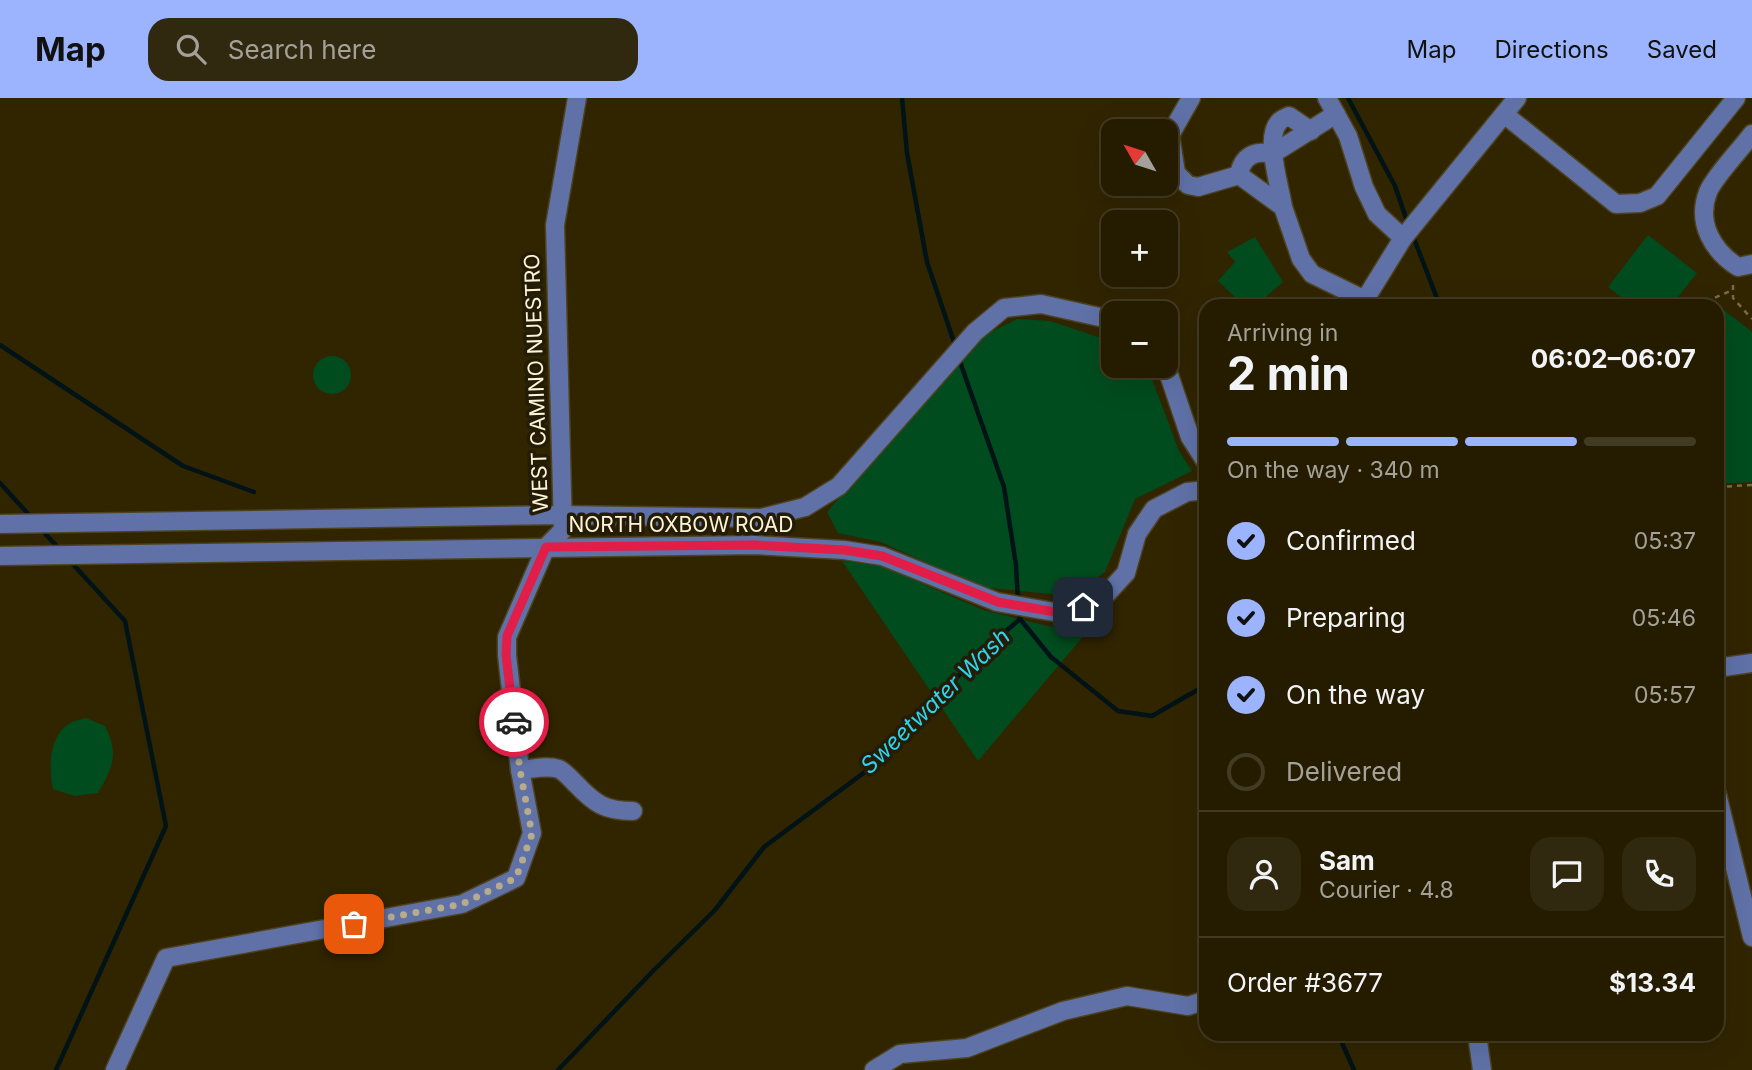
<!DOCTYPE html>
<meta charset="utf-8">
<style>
:root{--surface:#251c00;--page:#31290f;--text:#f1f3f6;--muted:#a3a199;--line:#423a22;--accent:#9cb4fd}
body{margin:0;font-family:Inter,sans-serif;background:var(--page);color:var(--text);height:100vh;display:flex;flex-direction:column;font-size:26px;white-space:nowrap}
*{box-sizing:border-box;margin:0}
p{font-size:23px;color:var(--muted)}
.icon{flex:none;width:38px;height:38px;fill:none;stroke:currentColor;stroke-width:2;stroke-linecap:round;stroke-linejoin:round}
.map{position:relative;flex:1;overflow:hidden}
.panel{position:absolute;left:1199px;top:201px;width:525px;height:742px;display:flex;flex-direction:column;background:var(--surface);border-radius:21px;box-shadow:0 7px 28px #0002,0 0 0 2px var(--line)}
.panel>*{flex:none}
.needle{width:46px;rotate:309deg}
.controls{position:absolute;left:1101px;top:21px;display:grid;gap:14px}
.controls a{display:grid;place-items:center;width:77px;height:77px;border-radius:14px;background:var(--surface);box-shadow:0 7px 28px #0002,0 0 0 2px var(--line);font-size:35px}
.pin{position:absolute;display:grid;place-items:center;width:60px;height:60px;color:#fff;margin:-30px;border-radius:14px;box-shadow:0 4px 10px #0006}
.courier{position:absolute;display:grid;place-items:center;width:70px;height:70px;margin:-35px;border:5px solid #e11d48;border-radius:50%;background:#fff;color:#222;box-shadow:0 2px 9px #0007}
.head em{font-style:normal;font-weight:700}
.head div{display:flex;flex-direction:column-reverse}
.head{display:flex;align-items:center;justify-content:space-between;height:119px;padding:0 28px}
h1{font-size:46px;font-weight:700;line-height:52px}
.bar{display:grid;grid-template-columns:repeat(4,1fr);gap:10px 7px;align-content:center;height:84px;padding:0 28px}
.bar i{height:9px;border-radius:5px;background:var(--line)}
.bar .selected{background:var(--accent)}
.bar p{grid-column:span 4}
.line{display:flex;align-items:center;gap:18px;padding:0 28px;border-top:2px solid var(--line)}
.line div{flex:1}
.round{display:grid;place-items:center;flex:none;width:74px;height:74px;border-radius:21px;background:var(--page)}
ol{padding:0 28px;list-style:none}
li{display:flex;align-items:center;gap:21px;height:77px}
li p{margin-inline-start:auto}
li .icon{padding:7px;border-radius:50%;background:var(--accent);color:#111;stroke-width:4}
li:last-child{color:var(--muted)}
li i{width:38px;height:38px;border:4px solid var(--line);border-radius:50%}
header{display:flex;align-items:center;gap:42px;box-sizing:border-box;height:98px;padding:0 35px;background:var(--accent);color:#111}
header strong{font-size:33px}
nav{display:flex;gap:38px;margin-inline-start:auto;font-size:24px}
.search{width:490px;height:63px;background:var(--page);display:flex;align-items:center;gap:18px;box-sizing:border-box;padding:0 24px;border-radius:21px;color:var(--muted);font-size:26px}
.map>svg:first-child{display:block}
.green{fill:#004c1e}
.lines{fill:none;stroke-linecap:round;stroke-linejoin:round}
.stream{stroke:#011316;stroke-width:4.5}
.minor-casing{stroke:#4e421e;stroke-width:21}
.path{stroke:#776c4a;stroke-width:2.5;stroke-dasharray:5 5;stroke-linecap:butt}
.minor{stroke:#5f71a7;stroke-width:18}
.done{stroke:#b6ac8c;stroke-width:7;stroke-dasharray:0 12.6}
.route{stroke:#e11d48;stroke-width:9}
.labels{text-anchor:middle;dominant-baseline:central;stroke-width:7;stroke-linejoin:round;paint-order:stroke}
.street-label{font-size:21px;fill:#fef4d8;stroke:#241c06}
.water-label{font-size:23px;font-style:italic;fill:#2cd5ed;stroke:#241c06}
</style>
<header>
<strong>Map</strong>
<div class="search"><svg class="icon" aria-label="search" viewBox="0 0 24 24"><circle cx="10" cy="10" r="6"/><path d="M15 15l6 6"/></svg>Search here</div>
<nav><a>Map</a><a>Directions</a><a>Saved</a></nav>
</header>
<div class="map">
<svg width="1752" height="972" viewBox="0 0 1752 972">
<rect width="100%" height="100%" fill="#312500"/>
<g class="green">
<path d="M 1648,137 L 1697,175 L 1671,208 L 1633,208 L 1608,189 Z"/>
<path d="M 1255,139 L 1283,184 L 1255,208 L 1248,208 L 1245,201 L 1236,200 L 1218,183 L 1235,164 L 1227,154 Z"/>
<path d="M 1706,198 L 1752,234 L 1752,384 L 1717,386 L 1717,208 L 1698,208 Z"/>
<path d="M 1017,221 L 1050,223 L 1113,244 L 1113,268 L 1147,268 L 1179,353 L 1192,373 L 1135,401 L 1105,474 L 1078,492 L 1050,496 L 981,489 L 881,444 L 838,435 L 827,414 L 979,240 Z"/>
<circle cx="332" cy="277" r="19"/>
<path d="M 842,463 L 877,466 L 983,512 L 1056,530 L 1102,516 L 978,663 Z"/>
<path d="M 86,620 L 105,628 C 119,656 113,669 98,695 L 75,698 L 53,691 C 49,671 48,639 69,626 C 73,623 80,622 86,620 Z"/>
</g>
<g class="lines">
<g class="stream">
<path d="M 902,0 L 907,55 L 927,164 L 956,250"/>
<path d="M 1348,0 L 1395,88 L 1408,126"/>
<path d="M 1413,138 L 1440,208"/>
<path d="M 0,247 L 183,368 L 254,394"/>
<path d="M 958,258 L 1004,389 L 1016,467 L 1018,503"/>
<path d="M 0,385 L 31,419"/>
<path d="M 41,431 L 61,453"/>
<path d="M 1020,521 L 1051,559 L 1118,613 L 1152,618 L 1206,587"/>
<path d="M 1338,936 L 1354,972"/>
<path d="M 56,972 L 166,728 L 125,523 L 69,462"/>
<path d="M 558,972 L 654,872 L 715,812 L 764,749 L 877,665 L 980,555 L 1020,521 L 1019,512"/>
</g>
<g class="minor-casing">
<g id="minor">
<path d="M 1191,0 L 1170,37 L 1176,75 L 1188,87 L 1198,89 L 1239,77"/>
<path d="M 1327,0 L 1348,38 L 1364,89 L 1377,116 L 1403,140"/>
<path d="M 1336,16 L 1272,56 C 1255,52 1242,58 1239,77 L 1283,109 L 1301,161 L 1312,176 L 1365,202"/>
<path d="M 1504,16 L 1616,106 L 1640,105 L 1657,98 L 1736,0"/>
<path d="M 1752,36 C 1741,51 1714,79 1708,94 C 1696,125 1713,153 1738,169 L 1752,166"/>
<path d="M 1283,109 C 1280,88 1264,40 1279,24 C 1281,21 1285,20 1289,18 L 1311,33"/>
<path d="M 1361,208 L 1403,140 L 1517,0"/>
<path d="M 1166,268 L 1190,339 L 1206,364"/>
<path d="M 0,426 L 562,417 L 761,420 L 805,409 L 839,388 L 975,234 L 1004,210 L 1041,206 L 1113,222"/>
<path d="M 0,458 L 755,447 L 844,452 L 882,458 L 997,504 L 1066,516 L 1101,502 L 1126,475 L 1137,436 L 1154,411 L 1187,394 L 1206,392"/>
<path d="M 1717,570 L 1752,565"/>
<path d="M 520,672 C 532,671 547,667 559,671 C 565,674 571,681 576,686 C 595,706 605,713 633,713"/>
<path d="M 1717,696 L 1752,839"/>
<path d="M 1477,936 L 1482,972"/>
<path d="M 115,972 L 166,860 L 462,806 L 516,780 L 532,735 L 520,672 L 507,557 L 507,539 L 546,449 L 563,432 L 555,127 L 577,0"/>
<path d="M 874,972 L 900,956 L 967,950 L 1063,913 L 1127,898 L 1188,908 L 1206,902"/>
</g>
</g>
<g class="path">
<path d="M 1733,187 L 1733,200 L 1752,221"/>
<path d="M 1710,208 L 1714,200 L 1733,192"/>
<path d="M 1717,389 L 1752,387"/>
</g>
<use href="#minor" class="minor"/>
</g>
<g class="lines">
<path class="done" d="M 354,826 L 462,806 L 516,780 L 532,736 L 520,672 L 514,624"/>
<path class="route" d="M 514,624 L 506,557 L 507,538 L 546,449 L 754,447 L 844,452 L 882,458 L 998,504 L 1066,516 L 1083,509"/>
</g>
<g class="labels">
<g class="street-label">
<text transform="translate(536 285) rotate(-92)">WEST CAMINO NUESTRO</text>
<text x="681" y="426">NORTH OXBOW ROAD</text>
</g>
<g class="water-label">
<text transform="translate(935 603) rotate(-44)">Sweetwater Wash</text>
</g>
</g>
</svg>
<div class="controls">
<a><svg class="needle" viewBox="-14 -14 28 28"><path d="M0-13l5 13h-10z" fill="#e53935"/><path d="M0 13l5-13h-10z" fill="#a3a199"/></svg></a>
<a>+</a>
<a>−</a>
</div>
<div class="pin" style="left:354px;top:826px;background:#ea580c"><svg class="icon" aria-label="bag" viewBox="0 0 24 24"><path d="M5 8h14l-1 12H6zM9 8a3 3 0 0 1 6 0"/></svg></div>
<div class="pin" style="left:1083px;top:509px;background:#1f2937"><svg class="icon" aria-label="home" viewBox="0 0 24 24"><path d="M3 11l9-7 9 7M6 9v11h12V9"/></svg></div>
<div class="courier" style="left:514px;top:624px"><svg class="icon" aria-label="car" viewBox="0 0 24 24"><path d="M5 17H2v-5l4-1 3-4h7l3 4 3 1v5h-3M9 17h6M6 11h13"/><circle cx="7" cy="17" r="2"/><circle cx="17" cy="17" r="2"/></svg></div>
<section class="panel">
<div class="head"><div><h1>2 min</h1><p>Arriving in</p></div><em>06:02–06:07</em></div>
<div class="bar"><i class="selected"></i><i class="selected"></i><i class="selected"></i><i></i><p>On the way · 340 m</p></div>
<ol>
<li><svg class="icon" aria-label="check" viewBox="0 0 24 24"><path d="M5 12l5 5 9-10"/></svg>Confirmed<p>05:37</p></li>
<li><svg class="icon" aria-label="check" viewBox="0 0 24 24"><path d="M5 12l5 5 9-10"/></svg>Preparing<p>05:46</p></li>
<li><svg class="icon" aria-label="check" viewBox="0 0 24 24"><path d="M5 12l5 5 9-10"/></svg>On the way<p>05:57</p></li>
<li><i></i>Delivered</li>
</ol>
<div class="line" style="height:126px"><a class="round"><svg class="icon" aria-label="person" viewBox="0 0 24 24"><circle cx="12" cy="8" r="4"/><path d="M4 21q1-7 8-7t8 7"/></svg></a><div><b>Sam</b><p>Courier · 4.8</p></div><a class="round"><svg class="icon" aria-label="chat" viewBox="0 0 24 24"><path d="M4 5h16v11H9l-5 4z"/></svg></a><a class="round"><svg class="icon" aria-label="phone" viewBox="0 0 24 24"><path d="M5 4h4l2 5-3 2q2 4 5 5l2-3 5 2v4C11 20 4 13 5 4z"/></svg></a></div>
<div class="line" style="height:91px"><div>Order #3677</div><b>$13.34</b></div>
</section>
</div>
